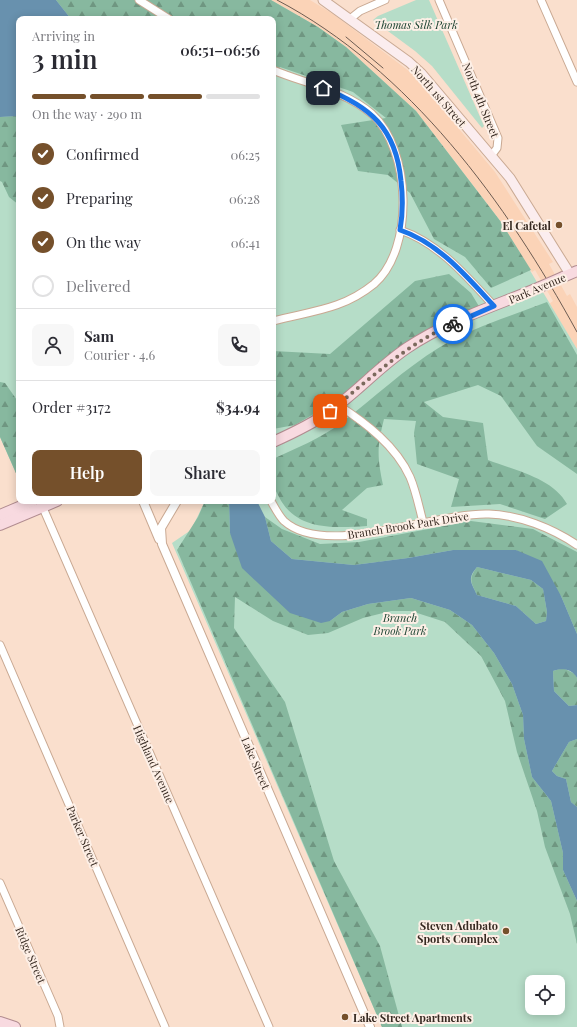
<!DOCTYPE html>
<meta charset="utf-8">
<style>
:root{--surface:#fff;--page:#f7f7f7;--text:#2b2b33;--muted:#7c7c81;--line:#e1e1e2;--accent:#75502b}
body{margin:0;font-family:"Playfair Display",serif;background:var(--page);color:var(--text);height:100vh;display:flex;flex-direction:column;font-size:15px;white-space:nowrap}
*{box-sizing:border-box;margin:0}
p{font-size:13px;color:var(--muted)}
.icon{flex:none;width:22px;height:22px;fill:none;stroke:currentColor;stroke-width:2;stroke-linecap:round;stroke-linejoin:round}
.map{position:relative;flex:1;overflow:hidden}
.side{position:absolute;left:16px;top:16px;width:260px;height:488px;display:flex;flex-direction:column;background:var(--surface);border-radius:8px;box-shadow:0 2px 10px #0003}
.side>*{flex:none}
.fabs{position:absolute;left:525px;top:975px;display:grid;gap:8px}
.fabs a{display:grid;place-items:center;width:40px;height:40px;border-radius:8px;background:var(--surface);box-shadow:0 2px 10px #0003;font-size:20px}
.pin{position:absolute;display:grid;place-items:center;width:34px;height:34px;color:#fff;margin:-17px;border-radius:8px;box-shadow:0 2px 6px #0006}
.courier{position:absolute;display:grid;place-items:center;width:40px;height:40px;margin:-20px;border:3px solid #1a73e8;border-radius:50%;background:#fff;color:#222;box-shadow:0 1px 5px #0007}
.head em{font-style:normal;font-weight:600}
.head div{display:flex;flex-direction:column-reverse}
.head{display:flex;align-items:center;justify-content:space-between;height:68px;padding:0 16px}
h1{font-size:26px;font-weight:600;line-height:30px}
.bar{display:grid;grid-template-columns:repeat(4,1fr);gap:6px 4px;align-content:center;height:48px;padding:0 16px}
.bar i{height:5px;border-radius:3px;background:var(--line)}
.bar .on{background:var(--accent)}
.bar p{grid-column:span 4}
.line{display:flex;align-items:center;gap:10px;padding:0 16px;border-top:1px solid var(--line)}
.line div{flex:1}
.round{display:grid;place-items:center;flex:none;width:42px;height:42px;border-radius:8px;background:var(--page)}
ol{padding:0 16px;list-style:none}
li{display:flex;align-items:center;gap:12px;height:44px}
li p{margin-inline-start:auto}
li .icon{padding:4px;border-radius:50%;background:var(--accent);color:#fff;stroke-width:4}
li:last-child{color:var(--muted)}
li i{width:22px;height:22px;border:2px solid var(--line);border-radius:50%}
.primary-button{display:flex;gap:8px;margin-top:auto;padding:8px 16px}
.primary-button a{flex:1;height:46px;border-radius:8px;background:var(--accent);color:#fff;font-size:16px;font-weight:600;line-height:46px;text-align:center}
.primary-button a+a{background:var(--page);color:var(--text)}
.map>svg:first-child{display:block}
.built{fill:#fbd3b7}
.green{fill:#b6ddc8;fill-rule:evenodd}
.forest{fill:url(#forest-firs)}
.water{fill:#6891ae;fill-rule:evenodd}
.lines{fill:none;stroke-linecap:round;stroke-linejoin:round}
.minor-casing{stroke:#c9a993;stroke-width:9}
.tertiary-casing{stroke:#c9a993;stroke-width:10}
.secondary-casing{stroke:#c9a993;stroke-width:11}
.primary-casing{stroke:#b18c90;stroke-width:12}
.minor{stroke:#fff;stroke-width:7}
.tertiary{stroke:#fff;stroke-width:8}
.secondary{stroke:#fbedef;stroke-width:9}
.primary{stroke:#f8dae0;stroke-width:10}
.tram{stroke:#6d5c52;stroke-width:1}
.primary-bridge-casing{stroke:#b18c90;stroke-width:12;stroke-linecap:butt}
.primary-bridge{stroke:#f8dae0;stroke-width:10}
.done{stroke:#7b695d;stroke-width:4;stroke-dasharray:0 7.2}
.route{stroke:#1a73e8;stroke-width:5}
.poi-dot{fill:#75502b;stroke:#fdefe6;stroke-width:1.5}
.labels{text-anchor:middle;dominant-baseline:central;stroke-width:4;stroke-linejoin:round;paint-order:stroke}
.park-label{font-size:11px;font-style:italic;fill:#163f2d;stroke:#fdefe6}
.street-label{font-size:11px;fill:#362921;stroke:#fdefe6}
.poi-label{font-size:11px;font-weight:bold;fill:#362921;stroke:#fdefe6;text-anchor:end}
</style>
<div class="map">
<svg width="577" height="1027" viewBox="0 0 577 1027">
<defs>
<pattern id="forest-firs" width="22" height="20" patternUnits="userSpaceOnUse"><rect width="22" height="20" fill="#87b89f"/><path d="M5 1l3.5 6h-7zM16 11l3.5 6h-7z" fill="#6f9681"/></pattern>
</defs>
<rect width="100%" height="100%" fill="#fadfcd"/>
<path class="built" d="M 271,0 L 310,0 L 333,14 L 413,74 L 495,172 L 553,262 L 549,264 L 567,296 L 570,294 L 577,307 L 577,349 L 549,304 L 553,301 L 535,270 L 532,272 L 501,222 L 416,111 L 346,47 L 318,27 Z"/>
<g class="green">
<path d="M 0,0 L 271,0 L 318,27 L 346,47 L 416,111 L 501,222 L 577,349 L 577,1027 L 382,1027 L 172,543 L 191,530 L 205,501 L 273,501 L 273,19 L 19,19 L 19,480 L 0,437 ZM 532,982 L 558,982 L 558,1008 L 532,1008 Z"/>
<path d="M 416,0 L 429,0 L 484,126 L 482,128 L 432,66 L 415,51 L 373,20 L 378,16 Z"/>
</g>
<g class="forest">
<path d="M 56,0 L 271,0 L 318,27 L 346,47 L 416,111 L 501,222 L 531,270 L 491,288 L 465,257 L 434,239 L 410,193 L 388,175 L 358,171 L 341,125 L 386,118 L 353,92 L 280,67 L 273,76 L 273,19 L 71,19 Z"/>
<path d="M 18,116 L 19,116 L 19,205 L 9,197 L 2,182 L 0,181 L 0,117 Z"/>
<path d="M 449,274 L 471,293 L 480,308 L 436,325 L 400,348 L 341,398 L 295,425 L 273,429 L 273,351 L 330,354 L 415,281 Z"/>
<path d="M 547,302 L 577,355 L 577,474 L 537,446 L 501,396 L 478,385 L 424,402 L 443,417 L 483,423 L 488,460 C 514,470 553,478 567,504 L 545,519 L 500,504 L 451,507 L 459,479 L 417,464 L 414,433 L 416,421 L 384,419 C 377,447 377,456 383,485 L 367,488 L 342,510 L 367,519 L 367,526 C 335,528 296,531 279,497 C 277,493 274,488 273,483 C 272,476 273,466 273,459 C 296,448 320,439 341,423 C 374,398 404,369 440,347 C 473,327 511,316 547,302 Z"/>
<path d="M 0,382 L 5,383 L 19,403 L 19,480 L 0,437 Z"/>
<path d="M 205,501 L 229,501 L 230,533 L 330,621 L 342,612 L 368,604 L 411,598 L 450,610 L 472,625 L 494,653 L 512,684 L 523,715 L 524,739 L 532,777 L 551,801 L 563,853 L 563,870 L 577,901 L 577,944 L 570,914 L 545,847 L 537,811 L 517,752 L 505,701 L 481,656 L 445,622 L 411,611 L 391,611 L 363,618 L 328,633 L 308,635 L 273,621 L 235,597 L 234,628 L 285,702 L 334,861 L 380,946 L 402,1027 L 382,1027 L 177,550 L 198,517 Z"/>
<path d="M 265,517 L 282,529 L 320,544 L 359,542 L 471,521 L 533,529 L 577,552 L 577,634 L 561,596 L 516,550 L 453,550 L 408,558 L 354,565 L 292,559 L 271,541 Z"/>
<path d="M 477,567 L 531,580 L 543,589 L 547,612 L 546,621 L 536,624 L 516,606 L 477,595 C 471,582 468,579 477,567 Z"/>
<path d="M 563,668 L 575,674 L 577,678 L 577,705 L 569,706 L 554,691 L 553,671 Z"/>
<path d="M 577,739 L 577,807 L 571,802 L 566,779 L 557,776 L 552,771 L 569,742 Z"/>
</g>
<g class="water">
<path d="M 0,0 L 56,0 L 71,19 L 19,19 L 19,116 L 0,117 Z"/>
<path d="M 229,501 L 257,501 L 265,517 L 271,541 L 292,559 L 354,565 L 408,558 L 453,550 L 516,550 L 542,561 L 561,596 L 577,634 L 577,678 C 572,668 561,668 553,671 L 554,691 L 569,706 L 577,705 L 577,739 L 569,742 L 552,771 L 557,776 L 566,779 L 571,802 L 577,807 L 577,901 L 563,870 L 563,853 L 551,801 L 532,777 L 524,739 L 523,715 L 512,684 L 494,653 L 472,625 L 450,610 L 411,598 L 368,604 L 342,612 L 330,621 L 321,623 L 290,613 L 242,568 L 230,533 ZM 477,567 L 531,580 L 543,589 L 547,612 L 546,621 L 536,624 L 516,606 L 477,595 C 471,582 467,579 477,567 Z"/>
</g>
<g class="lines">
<g class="minor-casing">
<g id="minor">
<path d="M 139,0 L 169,19"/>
<path d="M 439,0 L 498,138 L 497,148 L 491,156"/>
<path d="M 541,0 L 577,82"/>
<path d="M 350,19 L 360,11 L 385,0"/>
<path d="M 273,70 C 306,84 344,90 372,114 C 411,149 415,249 374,284 C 342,310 311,311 273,321"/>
<path d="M 400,230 C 439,243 467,277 494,306"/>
<path d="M 338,405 C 366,423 396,446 410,477 C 416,491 419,507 423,522"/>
<path d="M 40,501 L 269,1027"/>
<path d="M 271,501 C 275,508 279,516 284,521 C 326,559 435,512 489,514 C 519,515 552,528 577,545"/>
<path d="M 0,645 L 165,1027"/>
<path d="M 0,883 L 58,1016 L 60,1027"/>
</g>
</g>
<g class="tertiary-casing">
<g id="tertiary">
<path d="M 143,501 L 159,539"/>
<path d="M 177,501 L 161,528 L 162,544 L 370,1027"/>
</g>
</g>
<g class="secondary-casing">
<path id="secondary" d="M 323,0 L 409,62 L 421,73 L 510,178 L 570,274"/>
</g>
<g class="primary-casing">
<g id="primary">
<path d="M 563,277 L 577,271"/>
<path d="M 273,442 C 293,433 312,424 329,412 C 357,392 379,367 407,348 C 447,321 495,306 540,287"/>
<path d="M 0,515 L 33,501"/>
<path d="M 0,525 L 57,501"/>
<path d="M 0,1022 L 15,1027"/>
</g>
</g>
<use href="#minor" class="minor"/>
<use href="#tertiary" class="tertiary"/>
<use href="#secondary" class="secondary"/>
<use href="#primary" class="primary"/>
<g class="tram">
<path d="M 277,0 C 410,70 506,202 577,332"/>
<path d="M 346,37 L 383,68"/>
</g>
<g class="primary-bridge-casing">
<path id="primary-bridge" d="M 540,287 L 563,277"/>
</g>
<use href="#primary-bridge" class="primary-bridge"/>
</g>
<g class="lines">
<path class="done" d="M 330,411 C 370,379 405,345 453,324"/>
<path class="route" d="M 323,88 C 370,106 396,128 401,181 C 403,198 403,213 400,230 C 439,243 467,277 494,306 L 453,324"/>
</g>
<g class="poi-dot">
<circle cx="559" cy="225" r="4"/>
<circle cx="506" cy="931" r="4"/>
<circle cx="345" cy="1017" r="4"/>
</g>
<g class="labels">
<g class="park-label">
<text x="416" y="24">Thomas Silk Park</text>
<text x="400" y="617">Branch<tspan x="400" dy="13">Brook Park</tspan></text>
</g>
<g class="street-label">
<text transform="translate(439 96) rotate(49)">North 1st Street</text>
<text transform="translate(481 100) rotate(68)">North 4th Street</text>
<text transform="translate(537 288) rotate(-23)">Park Avenue</text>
<text transform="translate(408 525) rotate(-9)">Branch Brook Park Drive</text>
<text transform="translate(256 763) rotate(67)">Lake Street</text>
<text transform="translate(154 764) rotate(66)">Highland Avenue</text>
<text transform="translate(83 836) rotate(67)">Parker Street</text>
<text transform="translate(31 955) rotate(67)">Ridge Street</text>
</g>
<g class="poi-label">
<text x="551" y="225">El Cafetal</text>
<text x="498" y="925">Steven Adubato<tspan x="498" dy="13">Sports Complex</tspan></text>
<text x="353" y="1017" text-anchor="start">Lake Street Apartments</text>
</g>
</g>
</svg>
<div class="fabs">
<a><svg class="icon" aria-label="locate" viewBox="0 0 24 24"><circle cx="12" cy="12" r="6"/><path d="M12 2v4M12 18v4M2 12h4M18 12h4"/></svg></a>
</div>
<div class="pin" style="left:330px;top:411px;background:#ea580c"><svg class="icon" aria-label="bag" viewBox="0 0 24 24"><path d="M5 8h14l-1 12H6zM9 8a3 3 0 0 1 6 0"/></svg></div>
<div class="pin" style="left:323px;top:88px;background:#1f2937"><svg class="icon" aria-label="home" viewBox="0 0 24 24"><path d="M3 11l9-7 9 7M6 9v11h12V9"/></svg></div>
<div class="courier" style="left:453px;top:324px"><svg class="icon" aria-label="bike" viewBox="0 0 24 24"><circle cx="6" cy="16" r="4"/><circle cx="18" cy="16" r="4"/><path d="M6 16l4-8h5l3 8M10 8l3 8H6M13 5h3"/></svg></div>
<section class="side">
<div class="head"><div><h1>3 min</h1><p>Arriving in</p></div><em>06:51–06:56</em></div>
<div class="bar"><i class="on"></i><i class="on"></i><i class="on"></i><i></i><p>On the way · 290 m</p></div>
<ol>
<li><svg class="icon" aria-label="check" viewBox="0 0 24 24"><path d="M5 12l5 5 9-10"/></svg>Confirmed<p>06:25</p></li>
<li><svg class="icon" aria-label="check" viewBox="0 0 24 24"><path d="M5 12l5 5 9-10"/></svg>Preparing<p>06:28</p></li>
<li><svg class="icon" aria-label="check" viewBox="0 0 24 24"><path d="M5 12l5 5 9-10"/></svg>On the way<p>06:41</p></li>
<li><i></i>Delivered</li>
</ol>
<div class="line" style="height:72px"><a class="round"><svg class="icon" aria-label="person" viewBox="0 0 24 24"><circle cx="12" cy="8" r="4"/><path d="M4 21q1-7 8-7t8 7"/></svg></a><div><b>Sam</b><p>Courier · 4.6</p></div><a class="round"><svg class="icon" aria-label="phone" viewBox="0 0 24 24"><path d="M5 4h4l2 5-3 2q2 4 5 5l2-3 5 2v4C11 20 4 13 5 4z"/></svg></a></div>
<div class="line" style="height:52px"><div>Order #3172</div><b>$34.94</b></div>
<div class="primary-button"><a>Help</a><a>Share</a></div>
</section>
</div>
